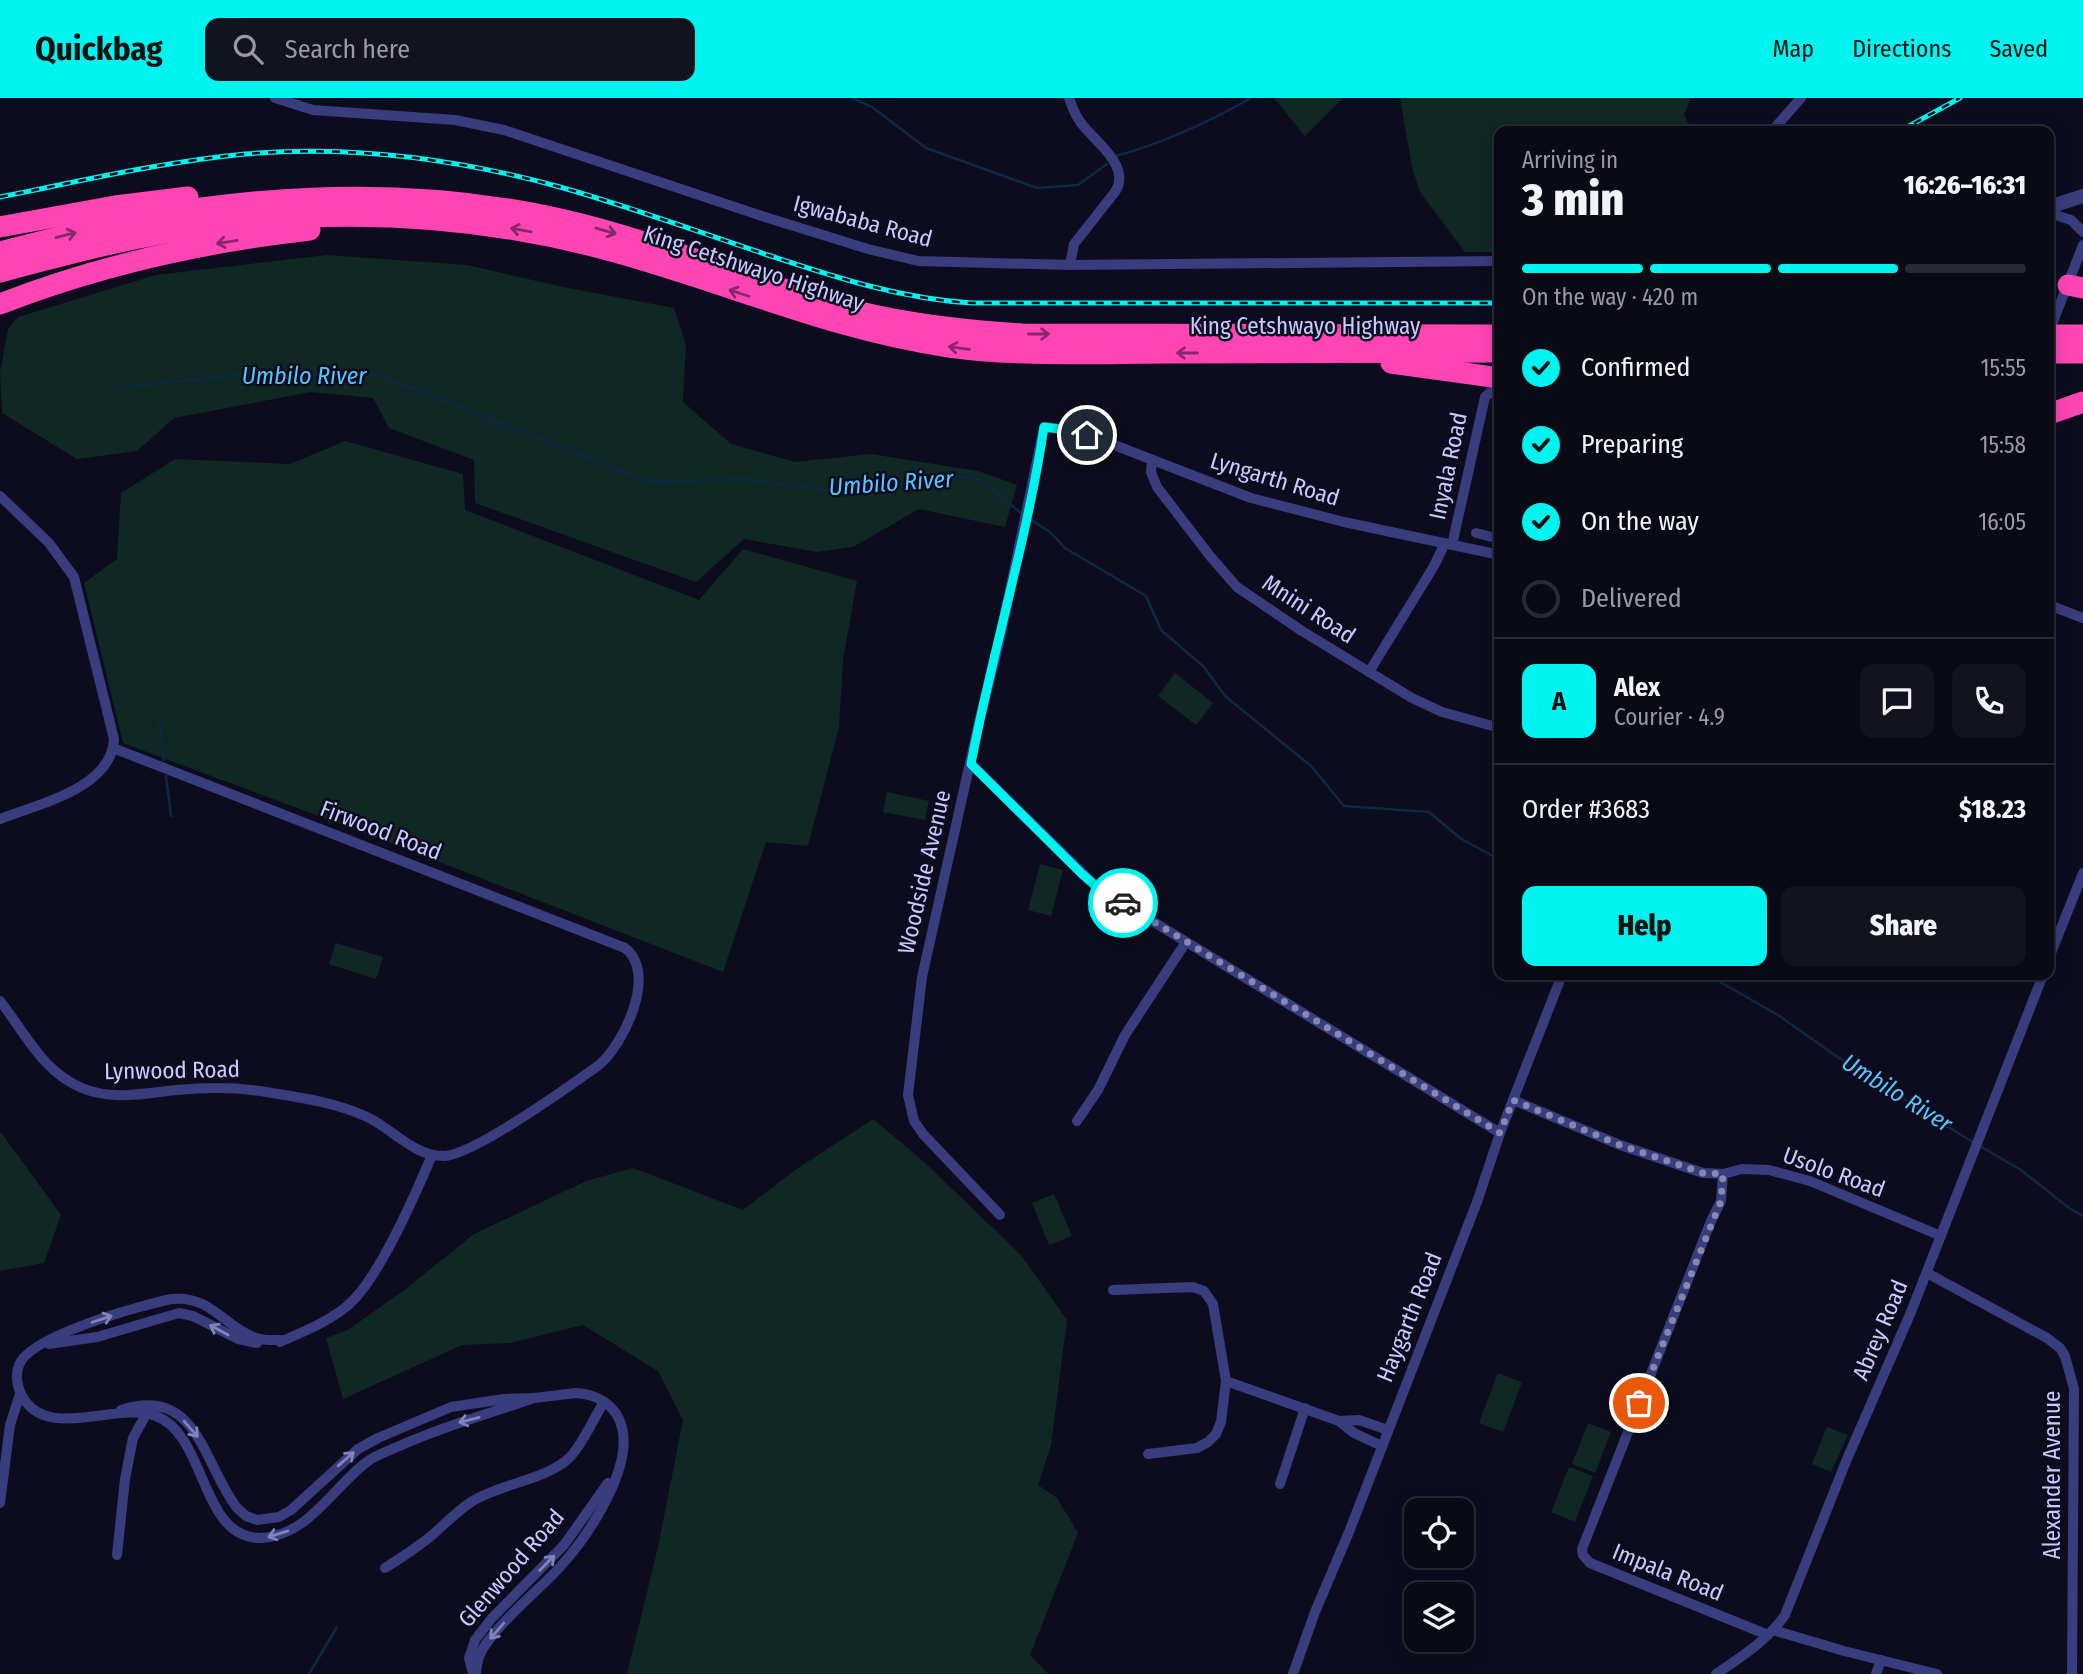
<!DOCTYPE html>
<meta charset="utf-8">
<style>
:root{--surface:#0a0916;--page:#13121f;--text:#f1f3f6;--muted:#999aa1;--line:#2a2a35;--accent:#00f4ef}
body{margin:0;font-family:"Fira Sans Condensed",sans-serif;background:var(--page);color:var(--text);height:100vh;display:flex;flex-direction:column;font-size:26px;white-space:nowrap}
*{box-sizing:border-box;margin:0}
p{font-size:23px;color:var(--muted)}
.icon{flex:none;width:38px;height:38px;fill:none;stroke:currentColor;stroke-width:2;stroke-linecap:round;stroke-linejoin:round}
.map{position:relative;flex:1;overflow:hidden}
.side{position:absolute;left:1494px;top:28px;width:560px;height:854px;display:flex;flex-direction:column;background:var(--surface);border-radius:14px;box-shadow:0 4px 18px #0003,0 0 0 2px var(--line)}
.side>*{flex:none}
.fabs{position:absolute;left:1404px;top:1400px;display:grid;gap:14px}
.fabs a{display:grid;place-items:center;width:70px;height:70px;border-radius:14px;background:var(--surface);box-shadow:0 4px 18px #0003,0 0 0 2px var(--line);font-size:35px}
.pin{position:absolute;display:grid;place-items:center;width:60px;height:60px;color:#fff;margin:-30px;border:4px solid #fff;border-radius:50%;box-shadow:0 2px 7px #0007}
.courier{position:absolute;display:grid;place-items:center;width:70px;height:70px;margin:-35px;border:5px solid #00f4ef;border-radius:50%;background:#fff;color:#222;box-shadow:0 2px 9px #0007}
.head em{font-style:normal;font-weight:800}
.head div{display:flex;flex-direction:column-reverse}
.head{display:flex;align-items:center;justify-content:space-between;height:119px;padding:0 28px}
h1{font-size:46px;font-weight:800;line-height:52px}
.bar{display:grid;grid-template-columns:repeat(4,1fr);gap:10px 7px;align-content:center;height:84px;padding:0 28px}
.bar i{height:9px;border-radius:5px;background:var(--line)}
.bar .active{background:var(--accent)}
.bar p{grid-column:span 4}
.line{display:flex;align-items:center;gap:18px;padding:0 28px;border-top:2px solid var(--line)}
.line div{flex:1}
.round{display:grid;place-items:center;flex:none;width:74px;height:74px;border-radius:14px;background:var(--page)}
ol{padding:0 28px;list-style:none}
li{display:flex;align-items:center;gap:21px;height:77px}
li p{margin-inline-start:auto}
li .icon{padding:7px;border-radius:50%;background:var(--accent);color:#111;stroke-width:4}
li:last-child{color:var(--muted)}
li i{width:38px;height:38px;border:4px solid var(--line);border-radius:50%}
.cta{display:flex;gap:14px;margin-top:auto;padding:14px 28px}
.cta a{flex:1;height:80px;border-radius:14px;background:var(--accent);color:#111;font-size:28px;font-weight:800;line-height:80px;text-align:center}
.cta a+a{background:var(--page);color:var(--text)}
header{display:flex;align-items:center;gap:42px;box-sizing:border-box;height:98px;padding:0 35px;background:var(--accent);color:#111}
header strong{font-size:33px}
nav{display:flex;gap:38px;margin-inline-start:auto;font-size:24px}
.search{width:490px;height:63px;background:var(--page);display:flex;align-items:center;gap:18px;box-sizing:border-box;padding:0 24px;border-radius:14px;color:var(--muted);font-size:26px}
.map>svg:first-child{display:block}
.green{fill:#0f2824}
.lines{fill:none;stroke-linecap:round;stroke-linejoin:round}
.stream{stroke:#0c2843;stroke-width:2.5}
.minor{stroke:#373d7d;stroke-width:10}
.tertiary{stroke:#373d7d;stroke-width:14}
.motorway{stroke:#ff45b4;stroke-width:21}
.rail-casing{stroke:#00f4ef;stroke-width:5}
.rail{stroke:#0d0c1e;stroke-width:2.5;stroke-dasharray:8;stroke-linecap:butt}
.oneway{stroke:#862869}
.oneway2{stroke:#8084be}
.done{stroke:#8788b0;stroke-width:7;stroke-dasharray:0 12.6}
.route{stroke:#00f4ef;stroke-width:9}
.labels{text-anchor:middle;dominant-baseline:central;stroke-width:5;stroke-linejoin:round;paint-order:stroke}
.street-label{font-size:23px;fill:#c9caff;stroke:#0d0c1e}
.water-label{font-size:24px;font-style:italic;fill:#58c5ff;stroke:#0d0c1e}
</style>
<header>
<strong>Quickbag</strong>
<div class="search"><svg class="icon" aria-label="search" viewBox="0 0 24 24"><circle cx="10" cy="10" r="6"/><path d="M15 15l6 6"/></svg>Search here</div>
<nav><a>Map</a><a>Directions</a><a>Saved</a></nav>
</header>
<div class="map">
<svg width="2083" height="1576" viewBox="0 0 2083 1576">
<rect width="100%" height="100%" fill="#0d0c1e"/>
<g class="green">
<path d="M 1274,0 L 1343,0 L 1305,38 Z"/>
<path d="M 1400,0 L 1691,0 L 1684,17 L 1690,29 L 1681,33 L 1500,33 L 1500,154 L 1465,154 L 1420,94 L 1412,69 Z"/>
<path d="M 327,157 L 467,167 L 563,189 L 674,210 L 686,247 L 683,304 L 731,346 L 795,364 L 871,356 L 978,373 L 1017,387 L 1005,429 L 919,411 L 853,449 L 817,454 L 744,441 L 696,484 L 475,405 L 474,362 L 389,330 L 373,300 L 311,294 L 174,320 L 137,353 L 77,361 L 2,315 L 0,274 L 8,231 L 18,219 L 156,177 Z"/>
<path d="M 345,343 L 463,376 L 465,412 L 699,502 L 743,451 L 857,483 L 843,562 L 839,629 L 808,748 L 766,744 L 723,874 L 393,746 L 123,645 L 84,485 L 117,461 L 121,395 L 175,361 L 290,366 Z"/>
<path d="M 1175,575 L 1213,605 L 1196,627 L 1158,598 Z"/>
<path d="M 887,694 L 929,703 L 925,722 L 883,714 Z"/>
<path d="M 1040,766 L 1063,772 L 1051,818 L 1028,812 Z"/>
<path d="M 336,845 L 383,859 L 376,881 L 329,866 Z"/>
<path d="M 873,1021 L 923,1063 L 1021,1157 L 1067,1222 L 1051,1347 L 1038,1387 L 1057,1400 L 1078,1435 L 1030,1557 L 1048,1576 L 627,1576 L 658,1449 L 683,1322 L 658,1273 L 583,1227 L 510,1245 L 462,1247 L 343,1301 L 326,1240 L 348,1232 L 403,1193 L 474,1136 L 586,1083 L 633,1070 L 743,1112 L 795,1072 Z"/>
<path d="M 0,1033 L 61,1117 L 44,1165 L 0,1173 Z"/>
<path d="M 1054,1096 L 1072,1138 L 1049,1147 L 1032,1105 Z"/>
<path d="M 1498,1275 L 1522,1284 L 1503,1334 L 1479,1325 Z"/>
<path d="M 1588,1325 L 1611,1334 L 1595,1375 L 1572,1366 Z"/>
<path d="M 1827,1329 L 1848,1337 L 1831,1374 L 1812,1366 Z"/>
<path d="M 1569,1369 L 1593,1378 L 1575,1424 L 1551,1414 Z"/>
</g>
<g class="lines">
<g class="stream">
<path d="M 852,0 L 872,9 L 926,50 L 1037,90 L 1078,87 L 1107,66"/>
<path d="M 1116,58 C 1164,45 1207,25 1251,0"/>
<path d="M 115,290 L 255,275 L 381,278 L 650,384 L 745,381 L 837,393 L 888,388 L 954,378 L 975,380 L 989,388 L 1022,416"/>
<path d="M 1027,419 L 1051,435 L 1065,450 L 1146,498 L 1161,532 L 1204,569 L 1225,598 L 1311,668 L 1344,708 L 1429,714 L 1460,740 L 1500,762"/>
<path d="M 159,619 L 164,662"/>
<path d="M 166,678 L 171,718"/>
<path d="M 1708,877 L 1778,917 L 1836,958 L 1974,1045"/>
<path d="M 1980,1048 L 2021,1072 L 2069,1110 L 2083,1118"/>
<path d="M 309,1576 L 337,1529"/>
</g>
<g class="minor">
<path d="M 275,0 L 313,12 L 455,22 L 504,32 L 765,119 L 868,151 L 918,163 L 1070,167 L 1500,163"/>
<path d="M 1069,0 C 1072,9 1075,17 1081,25 C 1095,44 1132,68 1115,94 L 1074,146 L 1070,167"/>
<path d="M 1772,33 L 1801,0"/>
<path d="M 2049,115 L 2071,122 L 2083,134"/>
<path d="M 2049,234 L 2083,147"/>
<path d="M 1152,363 L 1151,374 L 1157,389 L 1210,458 L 1237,489 L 1302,533 L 1412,600 L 1442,614 L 1500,630"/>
<path d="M 0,398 L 49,445 L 74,479 L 114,641 C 112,690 39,706 0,721"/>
<path d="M 1476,435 L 1500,441"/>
<path d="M 1452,447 L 1485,299 L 1500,287"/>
<path d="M 2049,507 L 2083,520"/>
<path d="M 1369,574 L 1434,468 L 1445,445"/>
<path d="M 971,666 L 1098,790 L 1500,1035"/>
<path d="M 2049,860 L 2083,775"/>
<path d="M 0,903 C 26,936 42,973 82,990 C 113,1003 146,995 177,992 C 209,989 240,989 272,995 C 303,1000 336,1005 365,1018 C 391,1029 414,1059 444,1058 C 474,1057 571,987 599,967 C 624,946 658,875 625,850 L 113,650"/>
<path d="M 1513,1002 L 1620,1047 L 1703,1075 L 1723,1076 L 1742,1071 L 1769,1072 L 1810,1083 L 1941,1138"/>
<path d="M 1077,1023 L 1098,992 L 1125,937 L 1186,844"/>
<path d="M 1723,1076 L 1721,1103 L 1711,1123 L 1582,1451 L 1583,1457 L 1590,1465 L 1768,1537"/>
<path d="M 1000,1117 L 923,1036 L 914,1023 L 908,997 L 922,879 L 980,620 L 999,545 L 1044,329 L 1078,333 L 1251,400 L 1344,424 L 1500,457"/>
<path d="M 1927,1175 L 2047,1240 L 2060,1250 L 2065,1258 L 2074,1291 L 2072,1576"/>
<path d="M 1113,1192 L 1193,1189 L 1204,1193 L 1213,1206 L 1226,1283 L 1221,1324 L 1216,1336 L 1208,1344 L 1197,1350 L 1148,1356"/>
<path d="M 284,1242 C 275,1242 265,1243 256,1240 C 224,1229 211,1197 172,1201 C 142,1207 29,1238 19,1267 C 15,1276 17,1289 22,1298 C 47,1344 117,1303 156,1318 C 207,1337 200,1441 261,1440 C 310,1438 334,1386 371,1361 C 381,1355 393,1351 404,1346 C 447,1327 491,1315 534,1300"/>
<path d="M 280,1244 C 303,1234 328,1224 347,1208 C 377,1184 416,1095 432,1057"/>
<path d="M 49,1246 L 97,1239 L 179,1215 L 193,1218 L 238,1241 L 257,1245"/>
<path d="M 1226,1283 L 1339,1323 L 1359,1322 L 1388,1332"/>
<path d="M 121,1312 C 198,1287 203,1366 237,1410 L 246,1418 L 257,1422 L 279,1419 L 291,1412 L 358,1351 L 378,1340 L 451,1309 L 504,1301 L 534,1300 L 576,1295 C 594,1296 611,1304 619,1321 C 639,1364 588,1438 560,1469 C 537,1494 509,1515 489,1542 C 480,1553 477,1562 476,1576"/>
<path d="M 1339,1323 L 1354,1335 L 1382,1348"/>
<path d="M 1280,1386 L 1305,1310"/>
<path d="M 0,1405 L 10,1327 L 20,1296"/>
<path d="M 117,1457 L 125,1381 L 133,1340 L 149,1311"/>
<path d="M 385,1470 C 401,1460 416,1450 430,1439 C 444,1427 456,1414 471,1404 C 499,1386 549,1381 570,1359 C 584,1344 593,1321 604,1304"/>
<path d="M 1773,1532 L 1844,1553 L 1937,1576"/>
<path d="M 473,1576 L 469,1560 L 475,1542 L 492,1520 L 564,1447 L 608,1385"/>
<path d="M 1293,1576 L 1315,1514 L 1349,1434 L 1477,1104 L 1500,1035 L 1562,877"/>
<path d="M 1716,1576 C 1741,1559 1768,1542 1785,1517 L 1847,1361 L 1911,1214 L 2043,877"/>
<path d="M 1876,1576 L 1881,1562"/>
</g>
<path class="tertiary" d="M 2049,109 L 2083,98"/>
<g class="motorway">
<path d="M 0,129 L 115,108 L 188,99"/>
<path d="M 0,154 C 67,137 134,119 202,110 C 327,93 458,95 581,126 C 667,148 749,182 834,207 C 895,225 959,232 1022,236 L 1500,237"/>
<path d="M 0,174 C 71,155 143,136 217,127 C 346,110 478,118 604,151 C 722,182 826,231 949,249 C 1022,259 1097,255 1171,255 C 1280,255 1390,254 1500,254"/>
<path d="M 2068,187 L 2083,190"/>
<path d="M 0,206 C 100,167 204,144 310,132"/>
<path d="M 2049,237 L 2083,237"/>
<path d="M 2049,255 L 2083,255"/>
<path d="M 1391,265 L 1500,280"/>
<path d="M 2049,316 L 2083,304"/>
</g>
<g class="rail-casing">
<g id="rail">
<path d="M 1900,33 L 1960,0"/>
<path d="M 0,99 C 81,83 162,64 245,56 C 351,47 458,61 560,89 C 631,109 701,135 771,158 C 838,180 902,201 972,205 L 1500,205"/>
</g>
</g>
<use href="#rail" class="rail"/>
</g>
<defs><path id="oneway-shaft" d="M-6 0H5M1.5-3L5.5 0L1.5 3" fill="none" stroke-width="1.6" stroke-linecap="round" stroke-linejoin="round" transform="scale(1.75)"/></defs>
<g class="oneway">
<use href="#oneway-shaft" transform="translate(521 132) rotate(-170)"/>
<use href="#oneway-shaft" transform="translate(606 133) rotate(16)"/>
<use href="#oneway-shaft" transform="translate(66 137) rotate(-14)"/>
<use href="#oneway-shaft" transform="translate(227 144) rotate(171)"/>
<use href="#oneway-shaft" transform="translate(739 195) rotate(-162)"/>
<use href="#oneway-shaft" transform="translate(1039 236)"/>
<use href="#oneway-shaft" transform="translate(959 250) rotate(-173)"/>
<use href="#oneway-shaft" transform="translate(1187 255) rotate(180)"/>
</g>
<g class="oneway2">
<use href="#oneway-shaft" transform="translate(102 1221) rotate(-18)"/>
<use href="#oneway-shaft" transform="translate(219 1232) rotate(-151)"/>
<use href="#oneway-shaft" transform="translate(469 1322) rotate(166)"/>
<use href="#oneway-shaft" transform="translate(191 1331) rotate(49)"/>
<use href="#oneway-shaft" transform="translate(346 1361) rotate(-41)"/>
<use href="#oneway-shaft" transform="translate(278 1436) rotate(163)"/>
<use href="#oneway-shaft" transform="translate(547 1465) rotate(-45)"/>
<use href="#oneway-shaft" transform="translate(497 1533) rotate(131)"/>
</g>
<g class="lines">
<path class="done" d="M 1123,805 L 1500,1035 L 1513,1002 L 1620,1047 L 1703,1075 L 1723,1076 L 1721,1103 L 1639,1305"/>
<path class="route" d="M 1087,337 L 1068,332 L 1044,329 C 1027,443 992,554 971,666 L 1082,776 L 1098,790 L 1123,805"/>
</g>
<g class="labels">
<g class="street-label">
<text transform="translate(863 123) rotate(15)">Igwababa Road</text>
<text transform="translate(754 170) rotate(18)">King Cetshwayo Highway</text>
<text x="1305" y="228">King Cetshwayo Highway</text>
<text transform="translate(1448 368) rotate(-78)">Inyala Road</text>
<text transform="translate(1275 381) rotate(17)">Lyngarth Road</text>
<text transform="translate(1309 511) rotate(33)">Mnini Road</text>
<text transform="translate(381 732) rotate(21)">Firwood Road</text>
<text transform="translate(924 774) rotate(-77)">Woodside Avenue</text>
<text transform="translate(172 972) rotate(-1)">Lynwood Road</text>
<text transform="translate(1834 1074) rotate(20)">Usolo Road</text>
<text transform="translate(1409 1219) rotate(-68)">Haygarth Road</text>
<text transform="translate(1880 1232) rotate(-67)">Abrey Road</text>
<text transform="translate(2052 1377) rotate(-90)">Alexander Avenue</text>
<text transform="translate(511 1470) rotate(-49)">Glenwood Road</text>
<text transform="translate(1668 1474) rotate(22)">Impala Road</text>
</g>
<g class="water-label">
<text x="304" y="278">Umbilo River</text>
<text transform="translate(891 385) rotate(-4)">Umbilo River</text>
<text transform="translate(1897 995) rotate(32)">Umbilo River</text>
</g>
</g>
</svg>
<div class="fabs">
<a><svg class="icon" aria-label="locate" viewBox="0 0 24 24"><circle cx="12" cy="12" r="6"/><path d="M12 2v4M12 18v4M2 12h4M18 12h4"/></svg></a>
<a><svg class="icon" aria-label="layers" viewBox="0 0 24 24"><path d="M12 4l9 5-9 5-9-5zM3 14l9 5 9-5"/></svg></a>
</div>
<div class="pin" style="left:1639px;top:1305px;background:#ea580c"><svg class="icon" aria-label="bag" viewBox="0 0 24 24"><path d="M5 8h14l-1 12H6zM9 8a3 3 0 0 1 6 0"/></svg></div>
<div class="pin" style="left:1087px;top:337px;background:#1f2937"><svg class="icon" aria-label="home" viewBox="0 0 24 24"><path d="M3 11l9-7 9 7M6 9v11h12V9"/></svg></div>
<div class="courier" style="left:1123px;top:805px"><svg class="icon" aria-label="car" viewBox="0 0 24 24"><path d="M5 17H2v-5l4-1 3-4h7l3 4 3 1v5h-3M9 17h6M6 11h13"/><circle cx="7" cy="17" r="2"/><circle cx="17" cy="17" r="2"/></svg></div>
<section class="side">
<div class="head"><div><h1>3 min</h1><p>Arriving in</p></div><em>16:26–16:31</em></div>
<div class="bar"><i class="active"></i><i class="active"></i><i class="active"></i><i></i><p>On the way · 420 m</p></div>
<ol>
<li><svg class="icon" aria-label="check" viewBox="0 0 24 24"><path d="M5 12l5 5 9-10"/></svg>Confirmed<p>15:55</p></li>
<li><svg class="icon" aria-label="check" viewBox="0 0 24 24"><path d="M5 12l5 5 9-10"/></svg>Preparing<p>15:58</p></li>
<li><svg class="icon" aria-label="check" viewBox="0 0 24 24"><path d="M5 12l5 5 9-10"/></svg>On the way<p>16:05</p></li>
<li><i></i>Delivered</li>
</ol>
<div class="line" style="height:126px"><b class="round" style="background:var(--accent);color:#111">A</b><div><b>Alex</b><p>Courier · 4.9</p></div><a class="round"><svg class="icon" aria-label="chat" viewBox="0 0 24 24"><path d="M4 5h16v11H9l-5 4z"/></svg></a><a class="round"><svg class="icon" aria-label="phone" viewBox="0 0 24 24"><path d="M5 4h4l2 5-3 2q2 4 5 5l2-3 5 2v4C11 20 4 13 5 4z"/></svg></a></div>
<div class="line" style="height:91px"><div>Order #3683</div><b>$18.23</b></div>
<div class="cta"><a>Help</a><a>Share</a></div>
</section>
</div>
